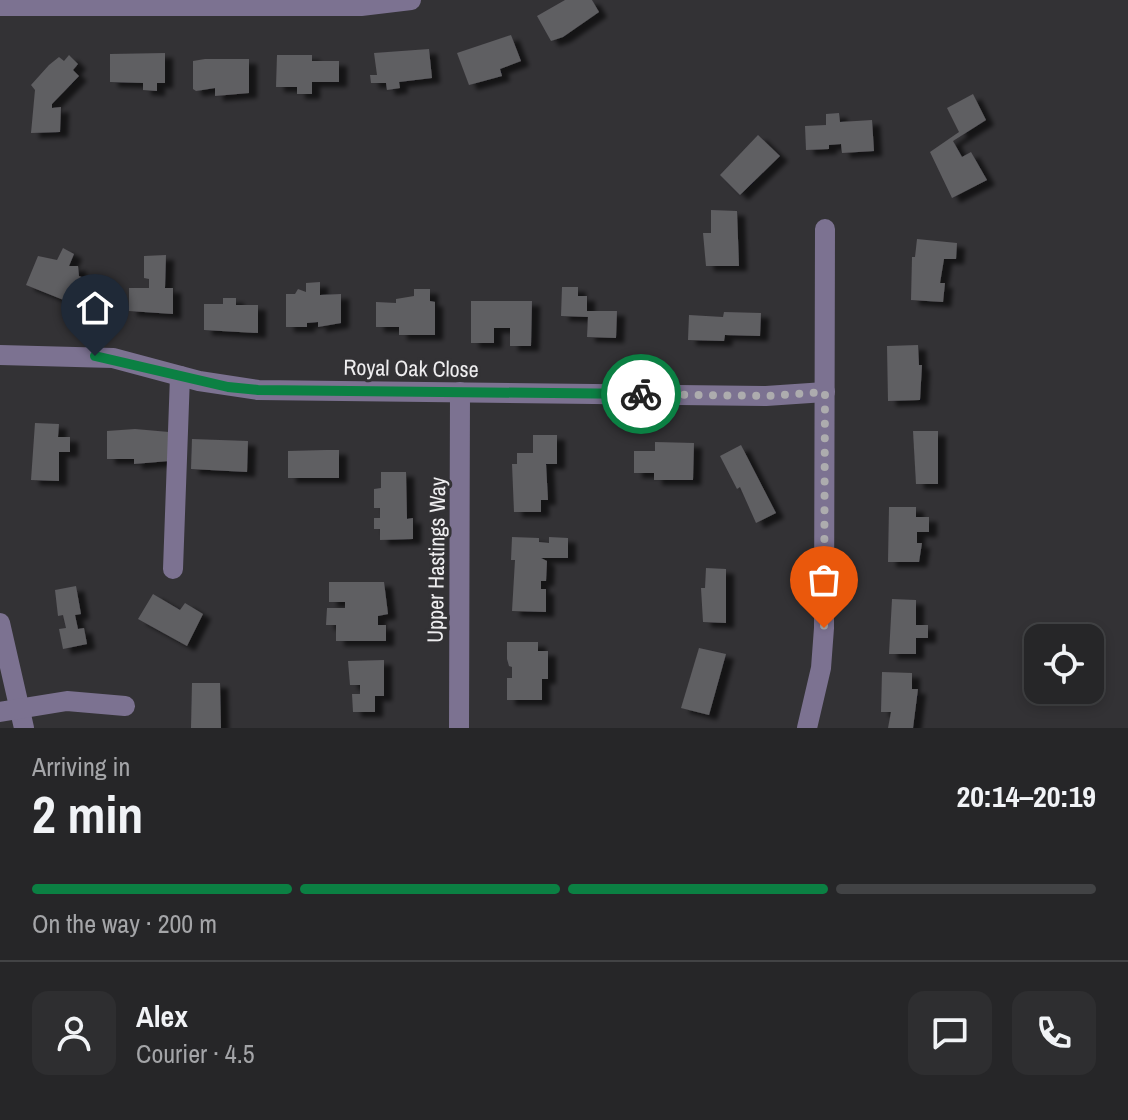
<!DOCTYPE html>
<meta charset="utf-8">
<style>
:root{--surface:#262628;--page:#2e2e30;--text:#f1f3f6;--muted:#a4a5a8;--line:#424345;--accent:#0b8043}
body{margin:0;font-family:"Archivo Narrow",sans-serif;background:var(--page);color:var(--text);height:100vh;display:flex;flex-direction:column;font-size:30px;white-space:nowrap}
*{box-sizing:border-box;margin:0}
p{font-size:26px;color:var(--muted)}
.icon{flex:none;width:44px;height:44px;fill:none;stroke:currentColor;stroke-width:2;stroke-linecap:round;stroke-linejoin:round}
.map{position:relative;height:728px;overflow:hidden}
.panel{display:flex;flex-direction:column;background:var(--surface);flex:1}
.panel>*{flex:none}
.buttons{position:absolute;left:1024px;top:624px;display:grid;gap:16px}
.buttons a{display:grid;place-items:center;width:80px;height:80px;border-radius:16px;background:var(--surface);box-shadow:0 4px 12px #0003,0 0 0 2px var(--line);font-size:40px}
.pin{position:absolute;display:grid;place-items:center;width:68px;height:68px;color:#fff;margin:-82px -34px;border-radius:50% 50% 50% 0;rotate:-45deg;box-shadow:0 0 8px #0007}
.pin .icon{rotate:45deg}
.courier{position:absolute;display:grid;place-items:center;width:80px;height:80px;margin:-40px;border:6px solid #0b8043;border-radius:50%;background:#fff;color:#222;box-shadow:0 2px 10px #0007}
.headline em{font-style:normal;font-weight:700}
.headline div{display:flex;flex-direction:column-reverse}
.headline{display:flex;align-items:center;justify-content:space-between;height:136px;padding:0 32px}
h1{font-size:52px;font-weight:700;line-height:60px}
.bar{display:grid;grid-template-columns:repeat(4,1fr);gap:12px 8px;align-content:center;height:96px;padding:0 32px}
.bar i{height:10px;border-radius:6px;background:var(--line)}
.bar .active{background:var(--accent)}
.bar p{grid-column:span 4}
.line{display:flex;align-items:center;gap:20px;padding:0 32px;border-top:2px solid var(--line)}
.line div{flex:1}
.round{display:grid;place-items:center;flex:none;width:84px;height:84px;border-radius:16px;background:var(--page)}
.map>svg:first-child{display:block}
.building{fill:#5f5e62;filter:url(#shadow)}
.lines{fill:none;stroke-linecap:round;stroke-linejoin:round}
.minor{stroke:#7c7291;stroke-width:20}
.done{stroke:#adacae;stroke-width:8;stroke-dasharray:0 14.4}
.route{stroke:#0b8043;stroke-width:10}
.labels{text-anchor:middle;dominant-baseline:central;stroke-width:6;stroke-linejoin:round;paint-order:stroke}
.street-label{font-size:22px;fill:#eeedef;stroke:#333235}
</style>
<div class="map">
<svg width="1128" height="728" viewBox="0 0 1128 728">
<defs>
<filter id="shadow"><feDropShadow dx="8" dy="5" stdDeviation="2" flood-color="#0009"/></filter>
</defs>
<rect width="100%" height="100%" fill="#333235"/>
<g class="building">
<path d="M 565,0 L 592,0 L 599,12 L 563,37 L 551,41 L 537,16 Z"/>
<path d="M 511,35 L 521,61 L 500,69 L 502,76 L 469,85 L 457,53 Z"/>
<path d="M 429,49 L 432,78 L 399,82 L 400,88 L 387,90 L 386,83 L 371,83 L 370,75 L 377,75 L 374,53 Z"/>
<path d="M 165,53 L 165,83 L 157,83 L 157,91 L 143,90 L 143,83 L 110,82 L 110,54 Z"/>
<path d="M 69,55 L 78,64 L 73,70 L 79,76 L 52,104 L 52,108 L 61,107 L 60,132 L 31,133 L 35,90 L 31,85 L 49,65 L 59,57 L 64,61 Z"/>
<path d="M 277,55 L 312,55 L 312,61 L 339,61 L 339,82 L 312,82 L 312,94 L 297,94 L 297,87 L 276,87 Z"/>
<path d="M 205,59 L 249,59 L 249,93 L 215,96 L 215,88 L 196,91 L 193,89 L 193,61 Z"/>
<path d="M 973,94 L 986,120 L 953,141 L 962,157 L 971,152 L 987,180 L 952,198 L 930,152 L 959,132 L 947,108 Z"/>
<path d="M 839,113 L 840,122 L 872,120 L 874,151 L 842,153 L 841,144 L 829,145 L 829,149 L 806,150 L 805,126 L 826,125 L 826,114 Z"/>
<path d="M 758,135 L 780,156 L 740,195 L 720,175 Z"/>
<path d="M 711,210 L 737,211 L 739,266 L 706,266 L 703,233 L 711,233 Z"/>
<path d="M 917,239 L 957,243 L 956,259 L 944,259 L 940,283 L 945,283 L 943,302 L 911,300 L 912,257 L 915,257 Z"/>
<path d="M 63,248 L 74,254 L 69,266 L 78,266 L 79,276 L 87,279 L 76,305 L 26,285 L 38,256 L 57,260 Z"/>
<path d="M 166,255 L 165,288 L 173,288 L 173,314 L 129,311 L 129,288 L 149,288 L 149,279 L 144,278 L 144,256 Z"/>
<path d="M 320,282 L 320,295 L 341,294 L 341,323 L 318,327 L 318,322 L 307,323 L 307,327 L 286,327 L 286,294 L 295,294 L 298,289 L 306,292 L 306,283 Z"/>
<path d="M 562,287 L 578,287 L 578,296 L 587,296 L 587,311 L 617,311 L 616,338 L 587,337 L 588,317 L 561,316 Z"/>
<path d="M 414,289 L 430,289 L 430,301 L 435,302 L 435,335 L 399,335 L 399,327 L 376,327 L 376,302 L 396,303 L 396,299 L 414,296 Z"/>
<path d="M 223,298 L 236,298 L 236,305 L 258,305 L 258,333 L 204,330 L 204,304 L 223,304 Z"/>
<path d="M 471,301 L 532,301 L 531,346 L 510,346 L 510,328 L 494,328 L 494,343 L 471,343 Z"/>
<path d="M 724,312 L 761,313 L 760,336 L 725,335 L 724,341 L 688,340 L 689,315 L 723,317 Z"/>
<path d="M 918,345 L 919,365 L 922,365 L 920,400 L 888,401 L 887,346 Z"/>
<path d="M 35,423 L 59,424 L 58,437 L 70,437 L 70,452 L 59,452 L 59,481 L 31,480 Z"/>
<path d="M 135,429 L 169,432 L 169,461 L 134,464 L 134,459 L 107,459 L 107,431 Z"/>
<path d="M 913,431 L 938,431 L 938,484 L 916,484 Z"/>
<path d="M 533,435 L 557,435 L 557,464 L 546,464 L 548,500 L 541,500 L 541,512 L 514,512 L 512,464 L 517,464 L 517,453 L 533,453 Z"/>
<path d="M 192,439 L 248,441 L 247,472 L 191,469 Z"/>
<path d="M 655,442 L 694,443 L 693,480 L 654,480 L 654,473 L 634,473 L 634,451 L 655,451 Z"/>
<path d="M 741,445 L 776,513 L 756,523 L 740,487 L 737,489 L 720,456 Z"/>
<path d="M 326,450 L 339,450 L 339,478 L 288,478 L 288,451 Z"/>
<path d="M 381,472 L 406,472 L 407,519 L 413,518 L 413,539 L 380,540 L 380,529 L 374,529 L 374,518 L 380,518 L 380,508 L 374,508 L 374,489 L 381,488 Z"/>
<path d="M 889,507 L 916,507 L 916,517 L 929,517 L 929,532 L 917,532 L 917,543 L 922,543 L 919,562 L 888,562 Z"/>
<path d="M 512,537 L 539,538 L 539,542 L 549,543 L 549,537 L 568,538 L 568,558 L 541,558 L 547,561 L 546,581 L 541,581 L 541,589 L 546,589 L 546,612 L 512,611 L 515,560 L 511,560 Z"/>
<path d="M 706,568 L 726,569 L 726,623 L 703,622 L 701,588 L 705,588 Z"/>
<path d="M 329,582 L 384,582 L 388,614 L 378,616 L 378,625 L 386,625 L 386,641 L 336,641 L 336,625 L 326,625 L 327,608 L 345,608 L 345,602 L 329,602 Z"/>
<path d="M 76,586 L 81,614 L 75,615 L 78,629 L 84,628 L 87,644 L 63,649 L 59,629 L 66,628 L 63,615 L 58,616 L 55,590 Z"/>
<path d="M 153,594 L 180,610 L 185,603 L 203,614 L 187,646 L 138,619 Z"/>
<path d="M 892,599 L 916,600 L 916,625 L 928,625 L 928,638 L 916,638 L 916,654 L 889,654 Z"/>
<path d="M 507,642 L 538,642 L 538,651 L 548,651 L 548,679 L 542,679 L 542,700 L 507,700 L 507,678 L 512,678 L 512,667 L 509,666 L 507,659 Z"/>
<path d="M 699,648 L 726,654 L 709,715 L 681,708 Z"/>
<path d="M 384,660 L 384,696 L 375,696 L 375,712 L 353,712 L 352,694 L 360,694 L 360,685 L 350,685 L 348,661 Z"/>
<path d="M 882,672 L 912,673 L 912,689 L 918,689 L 913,728 L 888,728 L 891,712 L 881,712 Z"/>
<path d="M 192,683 L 220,683 L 221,728 L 191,728 Z"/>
</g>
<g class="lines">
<g class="minor">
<path d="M 0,6 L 361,6 L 411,0"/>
<path d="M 0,355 L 113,358 L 199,381 L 258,390 L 766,396 L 825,392"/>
<path d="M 173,569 L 180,376"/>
<path d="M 0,623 L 24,728"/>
<path d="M 0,712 L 67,701 L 125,706"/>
<path d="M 459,728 L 460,392"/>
<path d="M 807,728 L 821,668 L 824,628 L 825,229"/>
</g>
</g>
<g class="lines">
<path class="done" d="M 641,394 L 766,396 L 825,392 L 824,628"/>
<path class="route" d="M 95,356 L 228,387 L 258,390 L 641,394"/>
</g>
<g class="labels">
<g class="street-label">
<text transform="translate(411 368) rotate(1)">Royal Oak Close</text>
<text transform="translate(436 560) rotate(-89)">Upper Hastings Way</text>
</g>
</g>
</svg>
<div class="buttons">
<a><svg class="icon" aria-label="locate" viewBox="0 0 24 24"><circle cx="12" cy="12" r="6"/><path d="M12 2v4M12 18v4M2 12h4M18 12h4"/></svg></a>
</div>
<div class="pin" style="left:824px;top:628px;background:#ea580c"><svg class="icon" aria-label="bag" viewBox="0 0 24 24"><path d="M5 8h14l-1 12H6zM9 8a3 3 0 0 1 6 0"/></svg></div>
<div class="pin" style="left:95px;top:356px;background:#1f2937"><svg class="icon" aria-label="home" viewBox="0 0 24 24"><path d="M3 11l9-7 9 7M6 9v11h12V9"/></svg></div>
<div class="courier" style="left:641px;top:394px"><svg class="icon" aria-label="bike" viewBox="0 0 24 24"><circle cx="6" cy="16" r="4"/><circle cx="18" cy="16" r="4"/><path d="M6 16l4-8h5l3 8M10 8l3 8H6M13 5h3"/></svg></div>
</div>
<section class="panel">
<div class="headline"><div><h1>2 min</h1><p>Arriving in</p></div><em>20:14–20:19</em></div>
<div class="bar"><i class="active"></i><i class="active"></i><i class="active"></i><i></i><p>On the way · 200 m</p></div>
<div class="line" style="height:144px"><a class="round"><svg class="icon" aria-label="person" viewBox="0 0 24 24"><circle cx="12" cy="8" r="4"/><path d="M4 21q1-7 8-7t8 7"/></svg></a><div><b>Alex</b><p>Courier · 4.5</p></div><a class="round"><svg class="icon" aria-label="chat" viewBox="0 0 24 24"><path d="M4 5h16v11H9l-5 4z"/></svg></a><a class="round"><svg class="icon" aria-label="phone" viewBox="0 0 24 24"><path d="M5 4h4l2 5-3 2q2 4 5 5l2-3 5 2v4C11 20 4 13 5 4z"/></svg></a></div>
</section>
